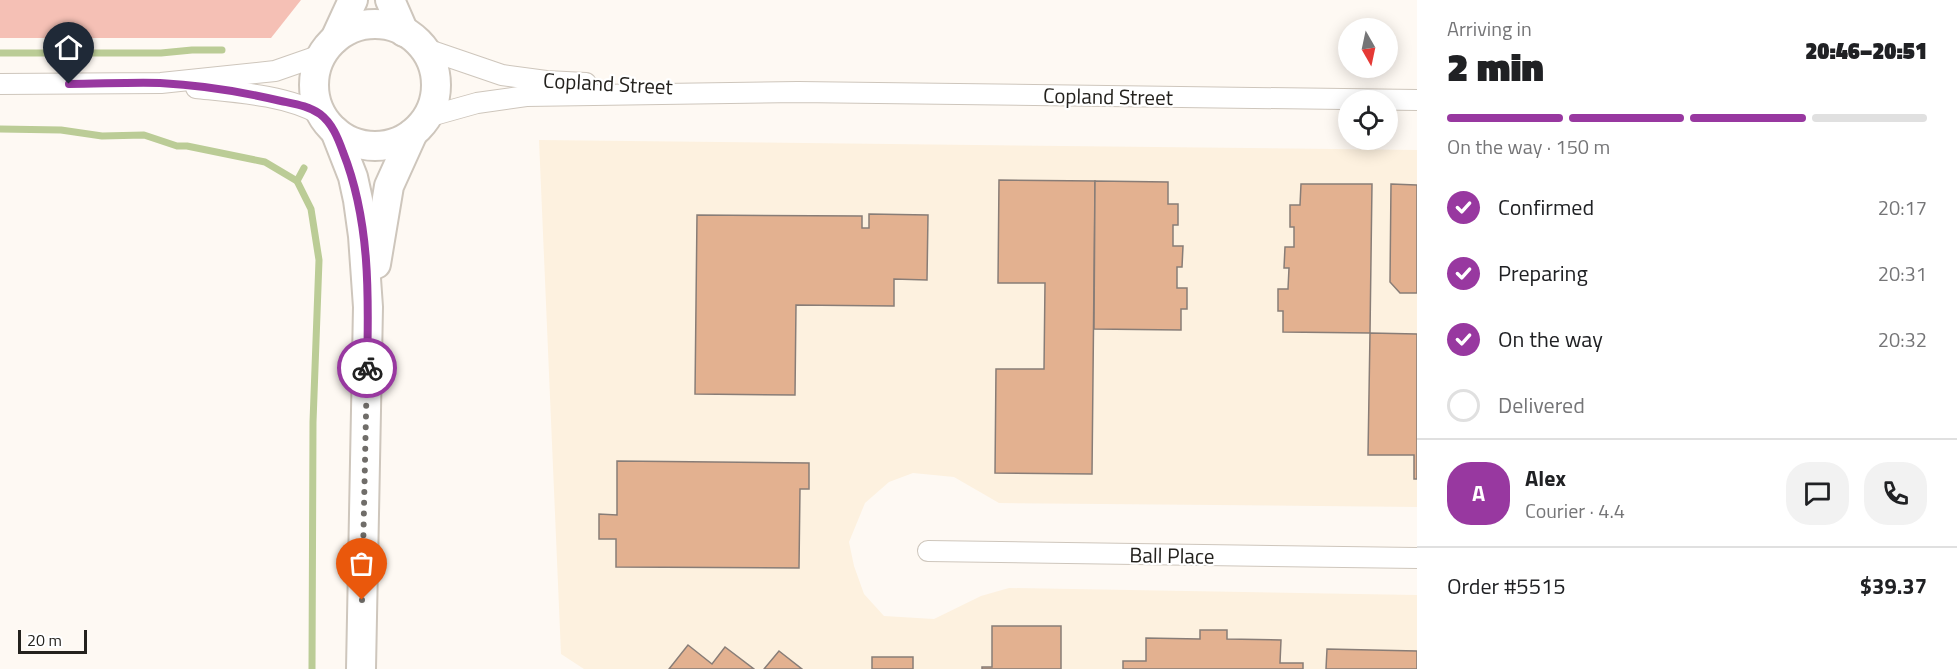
<!DOCTYPE html>
<meta charset="utf-8">
<style>
:root{--surface:#fff;--page:#f2f2f2;--text:#202124;--muted:#757577;--line:#e0e0e0;--accent:#9838a0}
body{margin:0;font-family:"Titillium Web",sans-serif;background:var(--page);color:var(--text);height:100vh;display:flex;flex-direction:column;font-size:22px;white-space:nowrap}
*{box-sizing:border-box;margin:0}
p{font-size:20px;color:var(--muted)}
.icon{flex:none;width:33px;height:33px;fill:none;stroke:currentColor;stroke-width:2;stroke-linecap:round;stroke-linejoin:round}
.map{position:relative;flex:1;overflow:hidden}
.panel{display:flex;flex-direction:column;background:var(--surface);width:540px}
.panel>*{flex:none}
.needle{width:39px;rotate:171deg}
.controls{position:absolute;left:1338px;top:18px;display:grid;gap:12px}
.controls a{display:grid;place-items:center;width:60px;height:60px;border-radius:50%;background:var(--surface);box-shadow:0 3px 15px #0003;font-size:30px}
.scale{position:absolute;left:18px;bottom:15px;width:69px;box-sizing:border-box;padding-left:6px;border:3px solid #24221e;border-top:0;font-size:16px;line-height:21px;white-space:nowrap;color:#24221e;-webkit-text-stroke:4px #fff;paint-order:stroke}
.pin{position:absolute;display:grid;place-items:center;width:51px;height:51px;color:#fff;margin:-62px -26px;border-radius:50% 50% 50% 0;rotate:-45deg;box-shadow:0 0 6px #0007}
.pin .icon{rotate:45deg}
.courier{position:absolute;display:grid;place-items:center;width:60px;height:60px;margin:-30px;border:4px solid #9838a0;border-radius:50%;background:#fff;color:#222;box-shadow:0 2px 8px #0007}
.headline em{font-style:normal;font-weight:800}
.headline div{display:flex;flex-direction:column-reverse}
.headline{display:flex;align-items:center;justify-content:space-between;height:102px;padding:0 30px}
h1{font-size:39px;font-weight:800;line-height:45px}
.bar{display:grid;grid-template-columns:repeat(4,1fr);gap:9px 6px;align-content:center;height:72px;padding:0 30px}
.bar i{height:8px;border-radius:4px;background:var(--line)}
.bar .selected{background:var(--accent)}
.bar p{grid-column:span 4}
.line{display:flex;align-items:center;gap:15px;padding:0 30px;border-top:2px solid var(--line)}
.line div{flex:1}
.round{display:grid;place-items:center;flex:none;width:63px;height:63px;border-radius:24px;background:var(--page)}
ol{padding:0 30px;list-style:none}
li{display:flex;align-items:center;gap:18px;height:66px}
li p{margin-inline-start:auto}
li .icon{padding:6px;border-radius:50%;background:var(--accent);color:#fff;stroke-width:4}
li:last-child{color:var(--muted)}
li i{width:33px;height:33px;border:3px solid var(--line);border-radius:50%}
main{display:flex;flex:1;min-height:0}
.map>svg:first-child{display:block}
.built{fill:#fdf1df}
.green{fill:#f5c0b5}
.lines{fill:none;stroke-linecap:round;stroke-linejoin:round}
.stream{stroke:#bbcc96;stroke-width:7}
.building{fill:#e3b190;stroke:#887d77;stroke-width:1.5}
.minor-casing{stroke:#cec6bc;stroke-width:22}
.secondary-casing{stroke:#cec6bc;stroke-width:32}
.minor{stroke:#fff;stroke-width:20}
.secondary{stroke:#fff;stroke-width:28}
.done{stroke:#706d69;stroke-width:6;stroke-dasharray:0 10.8}
.route{stroke:#9838a0;stroke-width:8}
.labels{text-anchor:middle;dominant-baseline:central;stroke-width:4.5;stroke-linejoin:round;paint-order:stroke}
.street-label{font-size:21px;fill:#24221e;stroke:#fff}
</style>
<main>
<div class="map">
<svg width="1417" height="669" viewBox="0 0 1417 669">
<rect width="100%" height="100%" fill="#fef9f3"/>
<path class="built" d="M 539,140 L 1417,150 L 1417,507 L 999,503 L 954,477 L 913,473 L 889,482 L 865,503 L 849,542 L 854,566 L 864,594 L 884,616 L 934,619 L 981,596 L 1009,588 L 1417,595 L 1417,669 L 584,669 L 561,654 Z"/>
<path class="green" d="M 0,0 L 301,0 L 271,38 L 0,38 Z"/>
<g class="lines">
<g class="stream">
<path d="M 0,53 L 161,53 L 192,50 L 222,50"/>
<path d="M 0,129 L 61,130 L 102,136 L 144,135 L 177,146 L 187,146 L 265,162 L 297,181 L 311,209 L 319,260 L 313,422 L 312,669"/>
<path d="M 297,181 L 304,168"/>
</g>
</g>
<g class="building">
<path d="M 999,180 L 1095,181 L 1092,474 L 995,473 L 996,369 L 1044,369 L 1045,283 L 998,283 Z"/>
<path d="M 1095,181 L 1168,182 L 1168,204 L 1178,204 L 1178,225 L 1173,225 L 1173,246 L 1183,246 L 1182,267 L 1177,267 L 1177,288 L 1187,288 L 1187,309 L 1181,309 L 1181,330 L 1094,329 Z"/>
<path d="M 1301,184 L 1372,184 L 1370,333 L 1283,332 L 1283,311 L 1278,311 L 1278,289 L 1288,289 L 1289,268 L 1284,268 L 1285,247 L 1294,247 L 1294,227 L 1290,227 L 1290,205 L 1300,205 Z"/>
<path d="M 1391,184 L 1417,185 L 1417,293 L 1400,293 L 1390,282 Z"/>
<path d="M 869,214 L 928,215 L 927,280 L 894,279 L 894,306 L 796,305 L 795,395 L 695,394 L 697,215 L 862,216 L 862,228 L 869,228 Z"/>
<path d="M 1370,333 L 1417,334 L 1417,479 L 1414,479 L 1414,455 L 1368,455 Z"/>
<path d="M 617,461 L 809,463 L 809,489 L 800,489 L 799,568 L 616,567 L 616,539 L 599,539 L 599,514 L 617,515 Z"/>
<path d="M 992,626 L 1061,626 L 1061,669 L 982,669 L 982,667 L 992,667 Z"/>
<path d="M 1200,630 L 1227,630 L 1227,639 L 1281,640 L 1280,663 L 1303,663 L 1303,669 L 1123,669 L 1123,661 L 1146,661 L 1146,638 L 1200,639 Z"/>
<path d="M 688,645 L 712,664 L 725,647 L 754,669 L 669,669 Z"/>
<path d="M 1327,649 L 1417,651 L 1417,669 L 1326,669 Z"/>
<path d="M 779,651 L 802,669 L 764,669 Z"/>
<rect x="872" y="657" width="41" height="12"/>
</g>
<g class="lines">
<g class="minor-casing">
<g id="minor">
<path d="M 423,48 L 502,75 L 546,81 L 586,83"/>
<path d="M 0,84 L 161,83 L 275,71 L 321,55"/>
<path d="M 196,88 C 235,92 287,95 321,115"/>
<path d="M 427,117 L 477,103 L 526,96 L 798,92 L 1417,100"/>
<path d="M 928,551 L 1417,558"/>
</g>
</g>
<g class="secondary-casing">
<g id="secondary">
<path d="M 390,0 L 404,32"/>
<circle cx="375" cy="85" r="61"/>
<path d="M 335,39 L 353,0"/>
<path d="M 335,131 L 353,177 L 358,200 L 363,236 L 368,307 L 361,669"/>
<path d="M 376,264 L 389,186 L 413,133"/>
</g>
</g>
<use href="#minor" class="minor"/>
<use href="#secondary" class="secondary"/>
</g>
<g class="lines">
<path class="done" d="M 362,600 L 367,368"/>
<path class="route" d="M 69,84 C 99,84 130,82 160,83 C 200,85 243,92 281,101 C 295,104 309,106 320,114 C 332,123 338,138 343,152 C 370,220 369,296 367,368"/>
</g>
<g class="labels">
<g class="street-label">
<text transform="translate(608 83) rotate(3)">Copland Street</text>
<text transform="translate(1108 96) rotate(1)">Copland Street</text>
<text transform="translate(1172 555) rotate(1)">Ball Place</text>
</g>
</g>
</svg>
<div class="controls">
<a><svg class="needle" viewBox="-14 -14 28 28"><path d="M0-13l5 13h-10z" fill="#e53935"/><path d="M0 13l5-13h-10z" fill="#757577"/></svg></a>
<a><svg class="icon" aria-label="locate" viewBox="0 0 24 24"><circle cx="12" cy="12" r="6"/><path d="M12 2v4M12 18v4M2 12h4M18 12h4"/></svg></a>
</div>
<div class="scale">20 m</div>
<div class="pin" style="left:362px;top:600px;background:#ea580c"><svg class="icon" aria-label="bag" viewBox="0 0 24 24"><path d="M5 8h14l-1 12H6zM9 8a3 3 0 0 1 6 0"/></svg></div>
<div class="pin" style="left:69px;top:84px;background:#1f2937"><svg class="icon" aria-label="home" viewBox="0 0 24 24"><path d="M3 11l9-7 9 7M6 9v11h12V9"/></svg></div>
<div class="courier" style="left:367px;top:368px"><svg class="icon" aria-label="bike" viewBox="0 0 24 24"><circle cx="6" cy="16" r="4"/><circle cx="18" cy="16" r="4"/><path d="M6 16l4-8h5l3 8M10 8l3 8H6M13 5h3"/></svg></div>
</div>
<section class="panel">
<div class="headline"><div><h1>2 min</h1><p>Arriving in</p></div><em>20:46–20:51</em></div>
<div class="bar"><i class="selected"></i><i class="selected"></i><i class="selected"></i><i></i><p>On the way · 150 m</p></div>
<ol>
<li><svg class="icon" aria-label="check" viewBox="0 0 24 24"><path d="M5 12l5 5 9-10"/></svg>Confirmed<p>20:17</p></li>
<li><svg class="icon" aria-label="check" viewBox="0 0 24 24"><path d="M5 12l5 5 9-10"/></svg>Preparing<p>20:31</p></li>
<li><svg class="icon" aria-label="check" viewBox="0 0 24 24"><path d="M5 12l5 5 9-10"/></svg>On the way<p>20:32</p></li>
<li><i></i>Delivered</li>
</ol>
<div class="line" style="height:108px"><b class="round" style="background:var(--accent);color:#fff">A</b><div><b>Alex</b><p>Courier · 4.4</p></div><a class="round"><svg class="icon" aria-label="chat" viewBox="0 0 24 24"><path d="M4 5h16v11H9l-5 4z"/></svg></a><a class="round"><svg class="icon" aria-label="phone" viewBox="0 0 24 24"><path d="M5 4h4l2 5-3 2q2 4 5 5l2-3 5 2v4C11 20 4 13 5 4z"/></svg></a></div>
<div class="line" style="height:78px"><div>Order #5515</div><b>$39.37</b></div>
</section>
</main>
